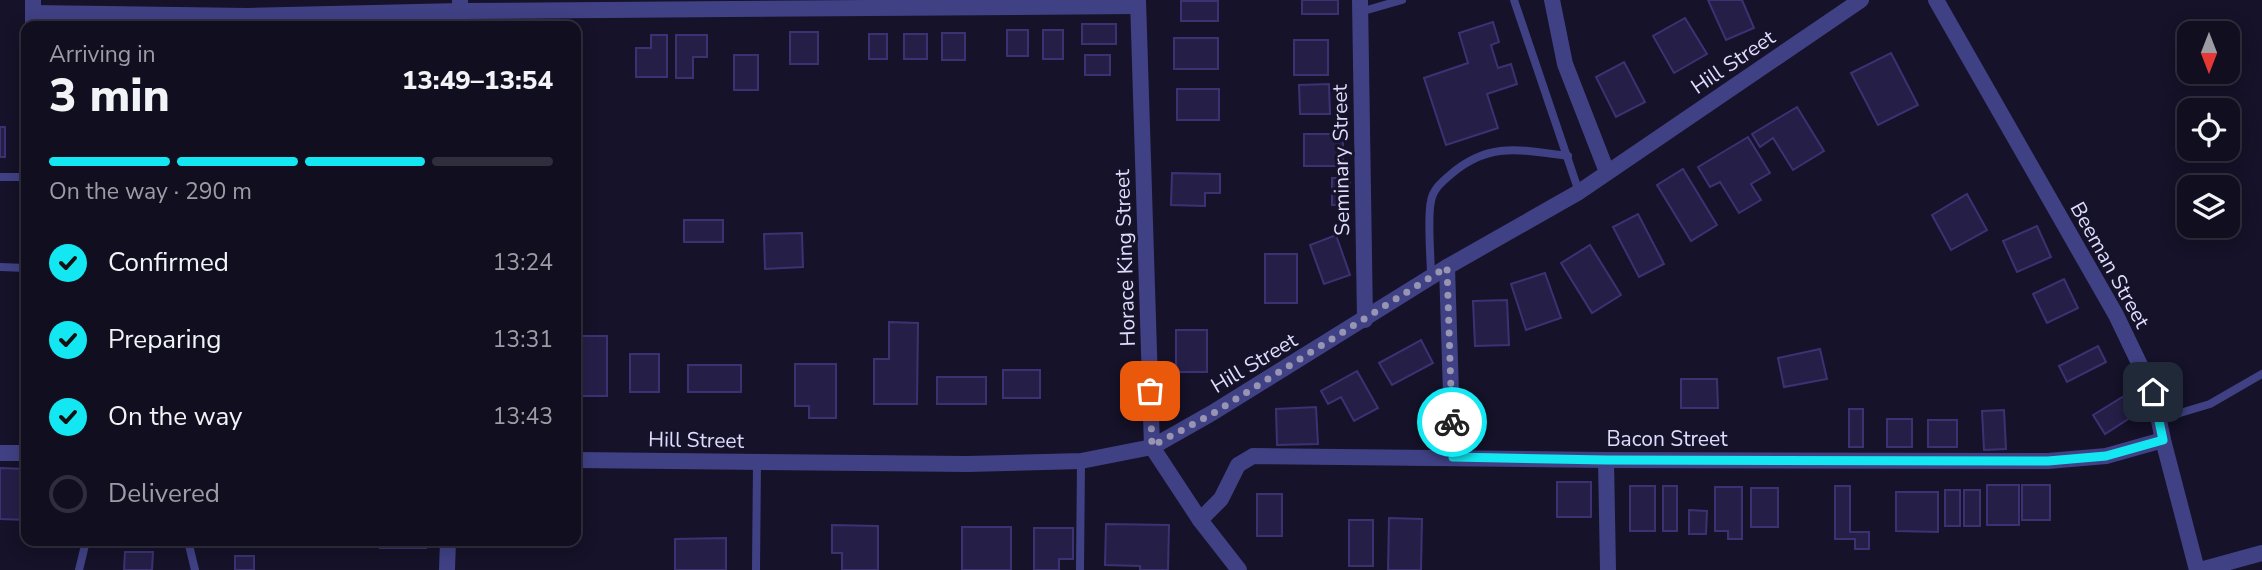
<!DOCTYPE html>
<meta charset="utf-8">
<style>
:root{--surface:#100e1f;--page:#191728;--text:#f1f3f6;--muted:#9c9ca4;--line:#302e3d;--accent:#13e7f1}
body{margin:0;font-family:"Nunito Sans",sans-serif;background:var(--page);color:var(--text);height:100vh;display:flex;flex-direction:column;font-size:26px;white-space:nowrap}
*{box-sizing:border-box;margin:0}
p{font-size:23px;color:var(--muted)}
.icon{flex:none;width:38px;height:38px;fill:none;stroke:currentColor;stroke-width:2;stroke-linecap:round;stroke-linejoin:round}
.map{position:relative;flex:1;overflow:hidden}
.details{position:absolute;left:21px;top:21px;width:560px;height:525px;display:flex;flex-direction:column;background:var(--surface);border-radius:14px;box-shadow:0 4px 18px #0003,0 0 0 2px var(--line)}
.details>*{flex:none}
.needle{width:46px;rotate:180deg}
.tools{position:absolute;left:2177px;top:21px;display:grid;gap:14px}
.tools a{display:grid;place-items:center;width:63px;height:63px;border-radius:14px;background:var(--surface);box-shadow:0 4px 18px #0003,0 0 0 2px var(--line);font-size:35px}
.pin{position:absolute;display:grid;place-items:center;width:60px;height:60px;color:#fff;margin:-30px;border-radius:14px;box-shadow:0 4px 10px #0006}
.courier{position:absolute;display:grid;place-items:center;width:70px;height:70px;margin:-35px;border:5px solid #13e7f1;border-radius:50%;background:#fff;color:#222;box-shadow:0 2px 9px #0007}
.overview em{font-style:normal;font-weight:800}
.overview div{display:flex;flex-direction:column-reverse}
.overview{display:flex;align-items:center;justify-content:space-between;height:119px;padding:0 28px}
h1{font-size:46px;font-weight:800;line-height:52px}
.bar{display:grid;grid-template-columns:repeat(4,1fr);gap:10px 7px;align-content:center;height:84px;padding:0 28px}
.bar i{height:9px;border-radius:5px;background:var(--line)}
.bar .on{background:var(--accent)}
.bar p{grid-column:span 4}
ol{padding:0 28px;list-style:none}
li{display:flex;align-items:center;gap:21px;height:77px}
li p{margin-inline-start:auto}
li .icon{padding:7px;border-radius:50%;background:var(--accent);color:#111;stroke-width:4}
li:last-child{color:var(--muted)}
li i{width:38px;height:38px;border:4px solid var(--line);border-radius:50%}
.map>svg:first-child{display:block}
.building{fill:#251f48;stroke:#3c3273;stroke-width:2}
.lines{fill:none;stroke-linecap:round;stroke-linejoin:round}
.service{stroke:#404185;stroke-width:8}
.minor{stroke:#404185;stroke-width:16}
.done{stroke:#9895b3;stroke-width:7;stroke-dasharray:0 12.6}
.route{stroke:#13e7f1;stroke-width:9}
.labels{text-anchor:middle;dominant-baseline:central;stroke-width:6;stroke-linejoin:round;paint-order:stroke}
.street-label{font-size:21px;fill:#dedcfd;stroke:#151229}
</style>
<div class="map">
<svg width="2262" height="570" viewBox="0 0 2262 570">
<rect width="100%" height="100%" fill="#151229"/>
<g class="building">
<rect x="1302" y="0" width="36" height="14"/>
<path d="M 1708,0 L 1742,0 L 1754,28 L 1726,40 Z"/>
<rect x="1181" y="1" width="37" height="20"/>
<path d="M 1685,18 L 1707,54 L 1674,73 L 1653,36 Z"/>
<path d="M 1493,22 L 1499,42 L 1491,45 L 1498,68 L 1511,64 L 1517,84 L 1487,94 L 1498,128 L 1446,145 L 1424,78 L 1468,63 L 1459,33 Z"/>
<rect x="1082" y="24" width="34" height="20"/>
<rect x="1007" y="30" width="21" height="26"/>
<rect x="1043" y="30" width="20" height="29"/>
<rect x="790" y="32" width="28" height="32"/>
<rect x="942" y="33" width="23" height="27"/>
<rect x="869" y="34" width="18" height="25"/>
<rect x="904" y="34" width="23" height="25"/>
<path d="M 651,35 L 667,35 L 667,77 L 636,77 L 636,48 L 651,48 Z"/>
<path d="M 676,35 L 707,35 L 707,57 L 693,57 L 693,78 L 676,78 Z"/>
<rect x="1174" y="38" width="44" height="31"/>
<rect x="1294" y="40" width="34" height="35"/>
<path d="M 1891,53 L 1918,105 L 1878,125 L 1851,73 Z"/>
<rect x="734" y="55" width="24" height="35"/>
<rect x="1085" y="55" width="25" height="20"/>
<path d="M 1624,62 L 1645,102 L 1616,117 L 1596,77 Z"/>
<path d="M 1329,84 L 1330,114 L 1300,114 L 1299,85 Z"/>
<rect x="1177" y="89" width="42" height="31"/>
<path d="M 1797,107 L 1824,151 L 1793,170 L 1773,138 L 1760,147 L 1752,134 Z"/>
<rect x="0" y="127" width="5" height="30"/>
<rect x="1304" y="134" width="39" height="32"/>
<path d="M 1748,137 L 1770,173 L 1751,184 L 1761,200 L 1739,213 L 1720,182 L 1710,187 L 1698,167 Z"/>
<path d="M 1683,169 L 1717,225 L 1691,241 L 1657,185 Z"/>
<path d="M 1172,173 L 1220,174 L 1220,193 L 1205,193 L 1205,206 L 1171,205 Z"/>
<rect x="1332" y="178" width="18" height="27"/>
<path d="M 1967,194 L 1987,230 L 1951,250 L 1932,215 Z"/>
<path d="M 1638,214 L 1664,264 L 1639,277 L 1613,227 Z"/>
<rect x="684" y="220" width="39" height="22"/>
<path d="M 2037,226 L 2051,257 L 2017,272 L 2003,241 Z"/>
<path d="M 802,233 L 803,267 L 765,269 L 764,234 Z"/>
<path d="M 1336,235 L 1350,275 L 1324,284 L 1310,245 Z"/>
<path d="M 1590,245 L 1621,295 L 1592,313 L 1561,263 Z"/>
<rect x="1265" y="254" width="32" height="49"/>
<path d="M 1545,273 L 1561,318 L 1526,330 L 1511,284 Z"/>
<path d="M 2064,279 L 2078,308 L 2047,323 L 2033,294 Z"/>
<path d="M 1507,300 L 1509,345 L 1475,346 L 1473,301 Z"/>
<path d="M 889,322 L 918,323 L 917,404 L 874,404 L 874,359 L 889,359 Z"/>
<rect x="1176" y="330" width="31" height="42"/>
<rect x="576" y="336" width="31" height="60"/>
<path d="M 1421,340 L 1433,363 L 1392,385 L 1379,363 Z"/>
<path d="M 2098,346 L 2106,362 L 2067,382 L 2059,366 Z"/>
<path d="M 1820,349 L 1827,379 L 1784,387 L 1778,358 Z"/>
<rect x="630" y="354" width="29" height="38"/>
<path d="M 795,364 L 836,364 L 836,418 L 809,418 L 809,406 L 795,406 Z"/>
<rect x="688" y="365" width="53" height="27"/>
<rect x="1003" y="370" width="37" height="28"/>
<path d="M 1357,371 L 1378,408 L 1354,421 L 1341,397 L 1328,404 L 1321,391 Z"/>
<rect x="937" y="377" width="49" height="27"/>
<path d="M 1681,379 L 1717,379 L 1718,408 L 1681,408 Z"/>
<path d="M 2124,396 L 2136,414 L 2105,434 L 2093,415 Z"/>
<path d="M 1316,407 L 1318,444 L 1277,445 L 1276,409 Z"/>
<rect x="1849" y="409" width="14" height="38"/>
<path d="M 2004,410 L 2006,449 L 1984,450 L 1982,411 Z"/>
<rect x="1887" y="419" width="25" height="28"/>
<rect x="1928" y="420" width="29" height="27"/>
<path d="M 0,468 L 26,469 L 26,520 L 0,519 Z"/>
<rect x="1557" y="482" width="34" height="35"/>
<rect x="1987" y="485" width="32" height="40"/>
<rect x="2022" y="485" width="28" height="35"/>
<rect x="1630" y="486" width="25" height="45"/>
<rect x="1663" y="486" width="14" height="45"/>
<path d="M 1835,486 L 1850,486 L 1850,532 L 1869,532 L 1869,549 L 1855,549 L 1855,539 L 1835,539 Z"/>
<path d="M 1715,487 L 1742,487 L 1742,539 L 1728,539 L 1728,531 L 1715,531 Z"/>
<rect x="1751" y="488" width="27" height="39"/>
<rect x="1945" y="490" width="15" height="36"/>
<rect x="1964" y="490" width="16" height="36"/>
<path d="M 1896,492 L 1938,492 L 1938,532 L 1896,531 Z"/>
<rect x="1257" y="494" width="25" height="42"/>
<path d="M 1689,510 L 1707,511 L 1706,534 L 1689,534 Z"/>
<path d="M 1389,518 L 1422,519 L 1421,570 L 1388,570 Z"/>
<rect x="1349" y="520" width="24" height="46"/>
<path d="M 1106,524 L 1169,525 L 1168,570 L 1140,570 L 1140,566 L 1105,565 Z"/>
<path d="M 832,525 L 878,526 L 878,570 L 842,570 L 842,553 L 832,553 Z"/>
<rect x="962" y="527" width="49" height="43"/>
<path d="M 1034,528 L 1073,528 L 1073,559 L 1059,559 L 1059,570 L 1034,570 Z"/>
<path d="M 726,538 L 726,570 L 675,570 L 675,539 Z"/>
<rect x="380" y="541" width="46" height="7"/>
<path d="M 125,552 L 153,552 L 152,570 L 124,570 Z"/>
<rect x="235" y="556" width="19" height="14"/>
</g>
<g class="lines">
<g class="service">
<path d="M 1514,0 L 1579,192"/>
<path d="M 1360,12 L 1402,0"/>
<path d="M 0,177 L 26,177"/>
<path d="M 0,267 L 26,268"/>
<path d="M 1431,277 C 1431,258 1427,218 1431,201 C 1433,189 1442,182 1450,175 C 1489,141 1521,150 1568,156"/>
<path d="M 2160,419 L 2210,404 L 2262,374"/>
<path d="M 188,541 L 195,570"/>
<path d="M 79,570 L 86,541"/>
<path d="M 756,570 L 757,462"/>
<path d="M 1080,570 L 1081,461"/>
</g>
<g class="minor">
<path d="M 1138,0 L 1152,447 L 1200,520 L 1239,570"/>
<path d="M 1360,0 L 1365,320"/>
<path d="M 1552,0 L 1565,64 L 1607,172"/>
<path d="M 1936,0 L 2116,315 L 2153,392 L 2163,440 L 2197,570"/>
<path d="M 33,13 L 248,16 L 460,11 L 1138,6"/>
<path d="M 33,26 L 33,0"/>
<path d="M 460,26 L 460,0"/>
<path d="M 1447,267 L 1453,457"/>
<path d="M 0,453 L 26,453"/>
<path d="M 576,460 L 967,464 L 1081,461 L 1152,447 L 1212,413 L 1447,267 L 1579,192 L 1861,0"/>
<path d="M 1606,460 L 1608,570"/>
<path d="M 1200,520 L 1221,499 L 1238,465 L 1253,456 L 1606,460 L 2048,461 L 2106,456 L 2163,440"/>
<path d="M 447,570 L 448,541"/>
<path d="M 2200,570 L 2262,553"/>
</g>
</g>
<g class="lines">
<path class="done" d="M 1150,391 L 1152,446 L 1212,414 L 1447,267 L 1452,422"/>
<path class="route" d="M 1452,422 L 1453,457 L 1606,460 L 2048,461 L 2106,456 L 2163,440 L 2153,392"/>
</g>
<g class="labels">
<g class="street-label">
<text transform="translate(1733 62) rotate(-34)">Hill Street</text>
<text transform="translate(1341 160) rotate(-91)">Seminary Street</text>
<text transform="translate(1125 258) rotate(-92)">Horace King Street</text>
<text transform="translate(2110 265) rotate(61)">Beeman Street</text>
<text transform="translate(1254 363) rotate(-31)">Hill Street</text>
<text x="1667" y="439">Bacon Street</text>
<text transform="translate(696 440) rotate(1)">Hill Street</text>
</g>
</g>
</svg>
<div class="tools">
<a><svg class="needle" viewBox="-14 -14 28 28"><path d="M0-13l5 13h-10z" fill="#e53935"/><path d="M0 13l5-13h-10z" fill="#9c9ca4"/></svg></a>
<a><svg class="icon" aria-label="locate" viewBox="0 0 24 24"><circle cx="12" cy="12" r="6"/><path d="M12 2v4M12 18v4M2 12h4M18 12h4"/></svg></a>
<a><svg class="icon" aria-label="layers" viewBox="0 0 24 24"><path d="M12 4l9 5-9 5-9-5zM3 14l9 5 9-5"/></svg></a>
</div>
<div class="pin" style="left:1150px;top:391px;background:#ea580c"><svg class="icon" aria-label="bag" viewBox="0 0 24 24"><path d="M5 8h14l-1 12H6zM9 8a3 3 0 0 1 6 0"/></svg></div>
<div class="pin" style="left:2153px;top:392px;background:#1f2937"><svg class="icon" aria-label="home" viewBox="0 0 24 24"><path d="M3 11l9-7 9 7M6 9v11h12V9"/></svg></div>
<div class="courier" style="left:1452px;top:422px"><svg class="icon" aria-label="bike" viewBox="0 0 24 24"><circle cx="6" cy="16" r="4"/><circle cx="18" cy="16" r="4"/><path d="M6 16l4-8h5l3 8M10 8l3 8H6M13 5h3"/></svg></div>
<section class="details">
<div class="overview"><div><h1>3 min</h1><p>Arriving in</p></div><em>13:49–13:54</em></div>
<div class="bar"><i class="on"></i><i class="on"></i><i class="on"></i><i></i><p>On the way · 290 m</p></div>
<ol>
<li><svg class="icon" aria-label="check" viewBox="0 0 24 24"><path d="M5 12l5 5 9-10"/></svg>Confirmed<p>13:24</p></li>
<li><svg class="icon" aria-label="check" viewBox="0 0 24 24"><path d="M5 12l5 5 9-10"/></svg>Preparing<p>13:31</p></li>
<li><svg class="icon" aria-label="check" viewBox="0 0 24 24"><path d="M5 12l5 5 9-10"/></svg>On the way<p>13:43</p></li>
<li><i></i>Delivered</li>
</ol>
</section>
</div>
